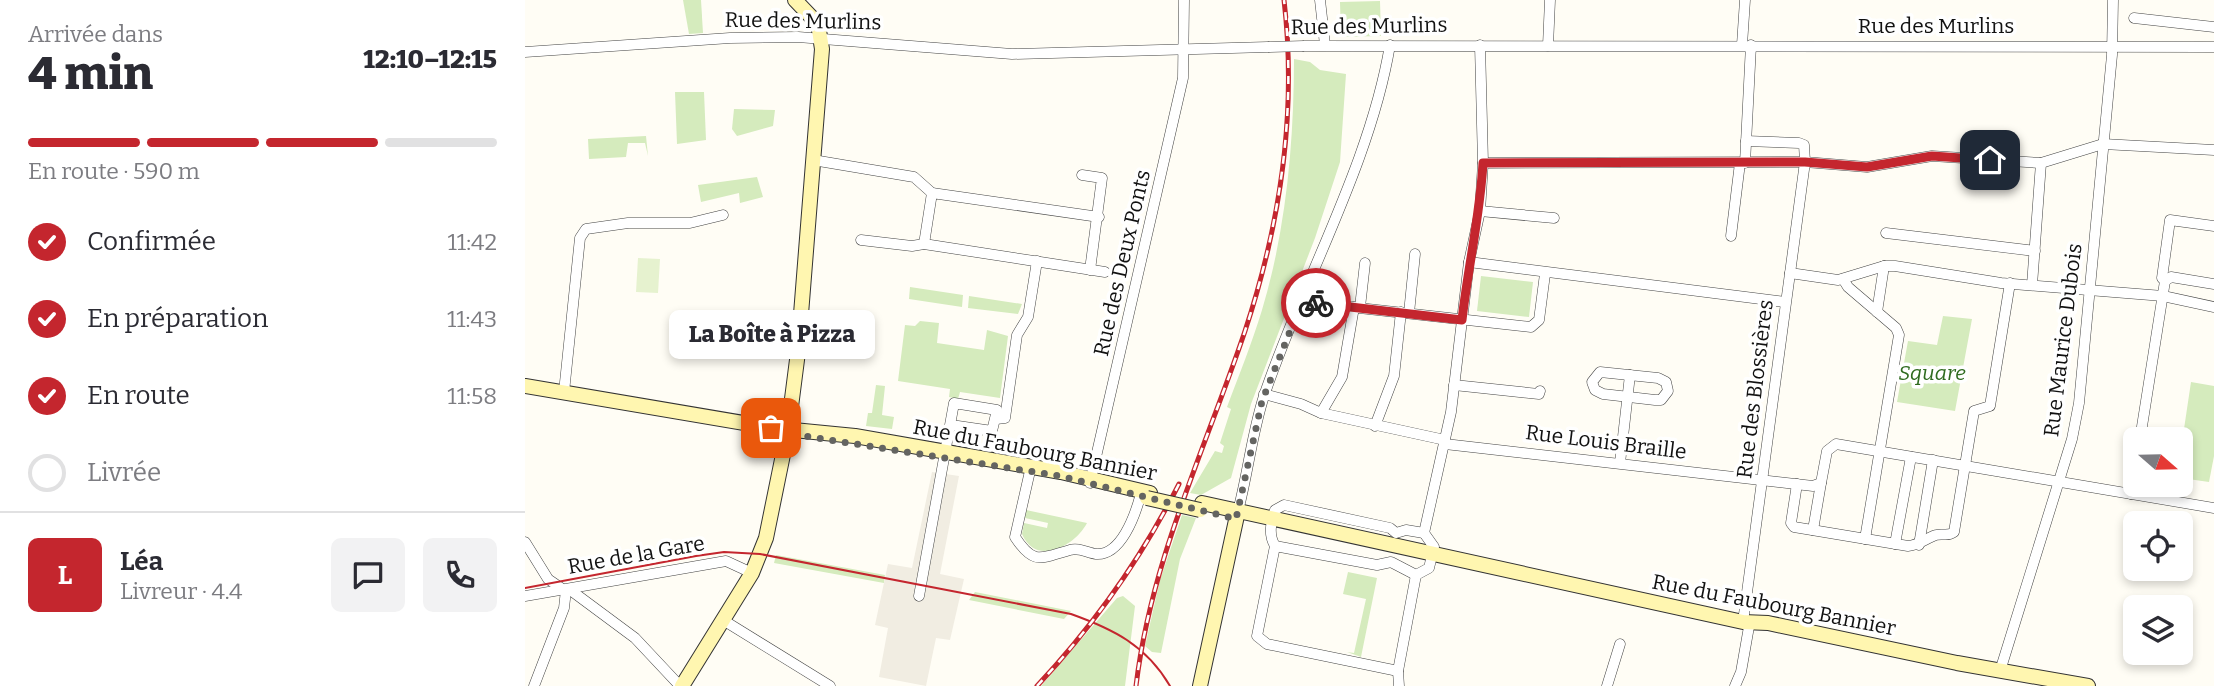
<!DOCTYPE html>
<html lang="fr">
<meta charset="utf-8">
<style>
:root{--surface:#fff;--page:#f2f2f3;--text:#2b2b33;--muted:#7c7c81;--line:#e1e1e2;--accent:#c4262e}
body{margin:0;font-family:Bitter,serif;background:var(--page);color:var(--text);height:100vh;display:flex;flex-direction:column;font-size:26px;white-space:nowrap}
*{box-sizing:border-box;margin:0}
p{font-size:23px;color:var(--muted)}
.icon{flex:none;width:38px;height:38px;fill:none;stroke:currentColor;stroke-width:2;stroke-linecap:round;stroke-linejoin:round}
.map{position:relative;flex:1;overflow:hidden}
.panel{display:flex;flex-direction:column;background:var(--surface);width:525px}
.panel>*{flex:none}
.needle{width:46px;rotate:110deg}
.fabs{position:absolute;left:1598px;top:427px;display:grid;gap:14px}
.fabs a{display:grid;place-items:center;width:70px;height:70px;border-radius:10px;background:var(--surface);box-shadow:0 4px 10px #0003;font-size:35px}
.pin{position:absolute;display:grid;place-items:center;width:60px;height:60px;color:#fff;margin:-30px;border-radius:14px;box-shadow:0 4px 10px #0006}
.courier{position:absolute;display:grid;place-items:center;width:70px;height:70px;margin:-35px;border:5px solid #c4262e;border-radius:50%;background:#fff;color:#222;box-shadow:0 2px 9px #0007}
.bubble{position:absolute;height:49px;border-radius:10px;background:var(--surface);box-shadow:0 4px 10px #0003;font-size:23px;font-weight:800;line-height:49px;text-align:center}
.head em{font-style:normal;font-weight:800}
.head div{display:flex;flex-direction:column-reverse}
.head{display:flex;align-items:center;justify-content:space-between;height:119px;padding:0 28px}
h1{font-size:46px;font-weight:800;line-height:52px}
.bar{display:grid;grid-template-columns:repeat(4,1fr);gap:10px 7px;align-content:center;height:84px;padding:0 28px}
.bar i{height:9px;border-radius:5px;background:var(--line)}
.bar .current{background:var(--accent)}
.bar p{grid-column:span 4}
.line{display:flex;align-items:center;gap:18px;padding:0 28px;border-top:2px solid var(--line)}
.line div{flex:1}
.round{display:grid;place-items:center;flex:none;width:74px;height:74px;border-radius:10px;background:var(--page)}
ol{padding:0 28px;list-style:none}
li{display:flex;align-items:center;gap:21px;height:77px}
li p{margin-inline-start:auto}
li .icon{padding:7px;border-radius:50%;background:var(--accent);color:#fff;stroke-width:4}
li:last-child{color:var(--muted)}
li i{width:38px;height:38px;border:4px solid var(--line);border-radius:50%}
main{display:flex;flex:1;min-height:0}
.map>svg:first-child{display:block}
.green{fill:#d5ebbd}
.pitch{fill:#e6f2cf}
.plaza{fill:#f1ede2}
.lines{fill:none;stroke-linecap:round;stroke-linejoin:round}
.minor-casing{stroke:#444;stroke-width:11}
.secondary-casing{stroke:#333;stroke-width:16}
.minor{stroke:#fff;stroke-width:10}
.secondary{stroke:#fff6b0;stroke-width:14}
.tram{stroke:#c4262e;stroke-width:2}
.rail-casing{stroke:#c4262e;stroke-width:5}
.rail{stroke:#fff;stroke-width:2.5;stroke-dasharray:8;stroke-linecap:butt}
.minor-bridge-casing{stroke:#444;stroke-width:11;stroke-linecap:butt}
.secondary-bridge-casing{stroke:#333;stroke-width:16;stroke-linecap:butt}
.minor-bridge{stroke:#fff;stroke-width:10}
.secondary-bridge{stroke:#fff6b0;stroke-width:14}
.done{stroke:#646461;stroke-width:7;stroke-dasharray:0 12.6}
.route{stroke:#c4262e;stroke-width:9}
.labels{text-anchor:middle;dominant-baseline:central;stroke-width:7;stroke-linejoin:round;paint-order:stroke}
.street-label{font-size:21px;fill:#111;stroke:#fff}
.park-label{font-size:21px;font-style:italic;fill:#2f6b1f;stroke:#fff}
</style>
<main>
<section class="panel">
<div class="head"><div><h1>4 min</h1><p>Arrivée dans</p></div><em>12:10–12:15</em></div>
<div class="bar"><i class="current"></i><i class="current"></i><i class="current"></i><i></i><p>En route · 590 m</p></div>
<ol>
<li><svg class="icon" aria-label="check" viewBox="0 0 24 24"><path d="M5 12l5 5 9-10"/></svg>Confirmée<p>11:42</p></li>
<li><svg class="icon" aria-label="check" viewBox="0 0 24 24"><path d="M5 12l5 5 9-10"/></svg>En préparation<p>11:43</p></li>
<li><svg class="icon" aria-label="check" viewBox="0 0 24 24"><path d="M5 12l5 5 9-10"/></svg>En route<p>11:58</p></li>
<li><i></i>Livrée</li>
</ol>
<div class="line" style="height:126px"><b class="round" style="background:var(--accent);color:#fff">L</b><div><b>Léa</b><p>Livreur · 4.4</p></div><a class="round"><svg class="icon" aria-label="chat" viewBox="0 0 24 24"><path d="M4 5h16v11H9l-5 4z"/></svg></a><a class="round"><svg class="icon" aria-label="phone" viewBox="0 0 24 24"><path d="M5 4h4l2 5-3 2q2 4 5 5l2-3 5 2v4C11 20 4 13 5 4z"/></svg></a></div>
</section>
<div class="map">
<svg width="1689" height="686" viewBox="0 0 1689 686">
<rect width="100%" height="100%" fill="#fffdf5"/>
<g class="green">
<path d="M 158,0 L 176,0 L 178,33 L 164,34 Z"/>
<path d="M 855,1 L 856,36 L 816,37 L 815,2 Z"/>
<path d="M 769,59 L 785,62 L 795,70 L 821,74 L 815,162 L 790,238 L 726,404 L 706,478 L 676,495 L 665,493 L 690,451 L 697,453 L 699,446 L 695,443 L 706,409 L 702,407 C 714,375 727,343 737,310 C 761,230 769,143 769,59 Z"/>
<path d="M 150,92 L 179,92 L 181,140 L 152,144 Z"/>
<path d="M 209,109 L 250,110 L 248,126 L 212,136 L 207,129 Z"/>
<path d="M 121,136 L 123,156 L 120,143 L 103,143 L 101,157 L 64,159 L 63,139 Z"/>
<path d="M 232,177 L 238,197 L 215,203 L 214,193 L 176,202 L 173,185 Z"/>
<path d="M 956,276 L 1008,282 L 1004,317 L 952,311 Z"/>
<path d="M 385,287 L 438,295 L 437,307 L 384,299 Z"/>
<path d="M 444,296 L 497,304 L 493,314 L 443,308 Z"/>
<path d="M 1418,316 L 1447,319 L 1430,411 L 1372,402 L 1383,341 L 1412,345 Z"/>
<path d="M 395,321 L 414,323 L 412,343 L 459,350 L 462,330 L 483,336 L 475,398 L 435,392 L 433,399 L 424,397 L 425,389 L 373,381 L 380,325 L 390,326 Z"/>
<path d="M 1666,382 L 1689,386 L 1689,456 L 1684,482 L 1656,478 L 1656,449 Z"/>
<path d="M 351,385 L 360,386 L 357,415 L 369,417 L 367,429 L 341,426 L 343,413 L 347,413 Z"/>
<path d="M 501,510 L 562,523 C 550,546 511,567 497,534 L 499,523 L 522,528 L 523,523 L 500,518 Z"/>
<path d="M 657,515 L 671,518 L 655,559 L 636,653 L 627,652 L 620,646 L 635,580 Z"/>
<path d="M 251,555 L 360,575 L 359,583 L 249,563 Z"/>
<path d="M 823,572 L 852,578 L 836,657 L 822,652 L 829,653 L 841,599 L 818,594 Z"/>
<path d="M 450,592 L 546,611 L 539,619 L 444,600 Z"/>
<path d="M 598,596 L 610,606 L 600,686 L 516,686 L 592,598 Z"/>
</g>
<path class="pitch" d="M 113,258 L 135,259 L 133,293 L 111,292 Z"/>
<path class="plaza" d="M 407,472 L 434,476 L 415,574 L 439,579 L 425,640 L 411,638 L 401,686 L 354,677 L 363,628 L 350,625 L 363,564 L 387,568 Z"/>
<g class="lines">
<g class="minor-casing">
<g id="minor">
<path d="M 795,0 L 800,45"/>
<path d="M 1609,18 L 1689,27"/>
<path d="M 1217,45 L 1220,0"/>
<path d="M 779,46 L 1689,47"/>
<path d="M 1023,46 L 1025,0"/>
<path d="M 0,52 L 205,38 L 273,37 L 487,54 L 743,47"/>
<path d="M 288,160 L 389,177 L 407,193"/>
<path d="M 958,163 L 1280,162 L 1342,167 L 1407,156 L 1516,163 L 1578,144 L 1689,150"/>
<path d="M 1220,163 L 1226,45"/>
<path d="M 557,175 L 577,178 L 565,270"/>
<path d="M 955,211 L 1029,218"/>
<path d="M 1361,233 L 1510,251"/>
<path d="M 1206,236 L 1215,163"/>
<path d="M 336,240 L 387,246 L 399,244 L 580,272"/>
<path d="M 399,244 L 407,193 L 574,217"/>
<path d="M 944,262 L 1260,302"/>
<path d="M 1265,273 L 1313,280 L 1359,266 L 1370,266 L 1476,283 L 1638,296 L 1689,307"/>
<path d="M 1318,279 L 1323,287 L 1371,328 L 1374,335 L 1340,539"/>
<path d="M 1640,281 L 1646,277 L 1689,284"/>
<path d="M 1507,285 L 1516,163"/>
<path d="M 778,299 L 789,303 L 1006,327 L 1014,320 L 1020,274"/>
<path d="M 835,307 L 840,263"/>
<path d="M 1352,312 L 1359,266"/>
<path d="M 884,313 L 890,254"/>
<path d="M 1075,372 L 1133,378 L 1141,382 L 1143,391 L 1136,400 L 1130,400 L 1078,394 L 1070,390 L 1067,382 Z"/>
<path d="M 929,385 L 1014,394 L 1015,391"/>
<path d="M 39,392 L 55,238 L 61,229 L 103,223 L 165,223 L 198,215"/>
<path d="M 739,394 L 776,404 L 796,413 L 920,440"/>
<path d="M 796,413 L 817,377 L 829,307"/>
<path d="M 471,419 L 480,418 L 492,335 L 503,317 L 512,261"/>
<path d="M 850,426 L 869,376 L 876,312"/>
<path d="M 1615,439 L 1640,281 L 1637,278 L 1645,220 L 1689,226"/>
<path d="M 920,444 L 1288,486 L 1296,483 L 1302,451 L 1311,444 L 1689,508"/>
<path d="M 1095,463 L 1105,375"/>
<path d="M 505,471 L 490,537 C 509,566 516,558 545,550 C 553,547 563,553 571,554 C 596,556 610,515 615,497"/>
<path d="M 565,483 L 658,78 L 659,0"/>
<path d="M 1272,484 L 1266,523 L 1269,527 L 1383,546 C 1395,545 1401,538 1411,535 C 1419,533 1422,537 1429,532 L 1449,411 L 1465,406 L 1485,283"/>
<path d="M 1606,494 L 1610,470"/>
<path d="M 713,511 C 723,473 727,433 739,396 C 777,282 845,165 865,45"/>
<path d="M 1288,530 L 1296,483"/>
<path d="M 899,533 L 926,412 L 944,262 L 955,211 L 958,163 L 955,45"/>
<path d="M 0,542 L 23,579 L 39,590"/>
<path d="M 1370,544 L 1386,457"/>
<path d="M 1394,545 L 1408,460"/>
<path d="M 750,546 L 732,636 L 742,644 L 873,671"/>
<path d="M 750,546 C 743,534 746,523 750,510 L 759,505 L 865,528 L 871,533 L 881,530 L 899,533"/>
<path d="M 750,546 L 852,565 L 866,562 L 891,575"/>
<path d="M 891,575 L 904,568 L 909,547 L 899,533"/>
<path d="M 44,589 L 110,638 L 155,686"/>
<path d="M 0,596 L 201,561 L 227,573"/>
<path d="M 394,596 L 429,403 L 472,410 L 467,431 L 426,425"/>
<path d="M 198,620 L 305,686"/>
<path d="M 1218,622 L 1280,162 L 1279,145 L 1274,143 L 1221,141"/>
<path d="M 1475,671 L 1547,439 L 1554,403 L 1587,55 L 1588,0"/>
<path d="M 9,686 L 39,608 L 41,590"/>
<path d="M 874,686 L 873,671 L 891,575"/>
<path d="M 1082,686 L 1095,644"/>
<path d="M 1210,686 L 1216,672 L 1225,621"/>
</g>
</g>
<g class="secondary-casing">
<g id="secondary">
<path d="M 0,386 L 248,428 L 330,436 L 536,472 L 625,493"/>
<path d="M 677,503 L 1218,622 L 1243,623 L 1432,663 L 1563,686"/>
<path d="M 157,686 L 227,573 L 241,538 L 263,430 L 273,352 L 297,49 L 293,24 L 270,0"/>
<path d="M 675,686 L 713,511"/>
</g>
</g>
<use href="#minor" class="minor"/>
<use href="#secondary" class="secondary"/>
<path class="tram" d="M 0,588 L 171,556 L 199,552 L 235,554 L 546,614 C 588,629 621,645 645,686"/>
<g class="rail-casing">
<g id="rail">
<path d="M 512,686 C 569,625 616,559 654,484"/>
<path d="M 611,686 C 626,560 680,450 720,331 C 755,225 772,111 759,0"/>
</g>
</g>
<use href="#rail" class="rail"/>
<g class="minor-bridge-casing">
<path id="minor-bridge" d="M 743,47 L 779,46"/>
</g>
<g class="secondary-bridge-casing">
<path id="secondary-bridge" d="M 622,498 L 675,510"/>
</g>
<use href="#minor-bridge" class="minor-bridge"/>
<use href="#secondary-bridge" class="secondary-bridge"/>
</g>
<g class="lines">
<path class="done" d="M 246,428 L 279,436 L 535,476 L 711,519 L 737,401 L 778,299 L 791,303"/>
<path class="route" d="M 791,303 L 937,320 C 943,267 955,216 958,163 L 1280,162 L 1342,167 L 1407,156 L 1465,160"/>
</g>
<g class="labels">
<g class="street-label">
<text transform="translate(278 21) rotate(1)">Rue des Murlins</text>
<text transform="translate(844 26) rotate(-1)">Rue des Murlins</text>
<text x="1411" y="26">Rue des Murlins</text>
<text transform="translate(597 263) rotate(-77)">Rue des Deux Ponts</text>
<text transform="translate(1538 340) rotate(-83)">Rue Maurice Dubois</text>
<text transform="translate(1230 389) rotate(-83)">Rue des Blossières</text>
<text transform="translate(1081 442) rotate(7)">Rue Louis Braille</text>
<text transform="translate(510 450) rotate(11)">Rue du Faubourg Bannier</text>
<text transform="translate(111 555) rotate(-10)">Rue de la Gare</text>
<text transform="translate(1249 605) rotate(11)">Rue du Faubourg Bannier</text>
</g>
<g class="park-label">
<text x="1407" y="373">Square</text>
</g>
</g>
</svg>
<div class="fabs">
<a><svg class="needle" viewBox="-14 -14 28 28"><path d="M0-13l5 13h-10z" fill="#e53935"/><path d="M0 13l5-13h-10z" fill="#7c7c81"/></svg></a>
<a><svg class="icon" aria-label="locate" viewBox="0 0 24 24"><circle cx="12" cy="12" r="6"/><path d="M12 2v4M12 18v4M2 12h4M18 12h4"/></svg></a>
<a><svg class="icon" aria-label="layers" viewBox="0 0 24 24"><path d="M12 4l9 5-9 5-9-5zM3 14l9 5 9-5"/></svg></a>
</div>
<div class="pin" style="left:246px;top:428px;background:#ea580c"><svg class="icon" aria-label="bag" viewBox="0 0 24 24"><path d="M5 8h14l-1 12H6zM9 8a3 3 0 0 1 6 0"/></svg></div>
<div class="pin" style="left:1465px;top:160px;background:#1f2937"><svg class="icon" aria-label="home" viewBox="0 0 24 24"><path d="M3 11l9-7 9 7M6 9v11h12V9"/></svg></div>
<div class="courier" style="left:791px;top:303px"><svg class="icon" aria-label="bike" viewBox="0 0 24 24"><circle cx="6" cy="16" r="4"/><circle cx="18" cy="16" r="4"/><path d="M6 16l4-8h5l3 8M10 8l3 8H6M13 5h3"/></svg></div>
<div class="bubble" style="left:144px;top:310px;width:206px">La Boîte à Pizza</div>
</div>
</main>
